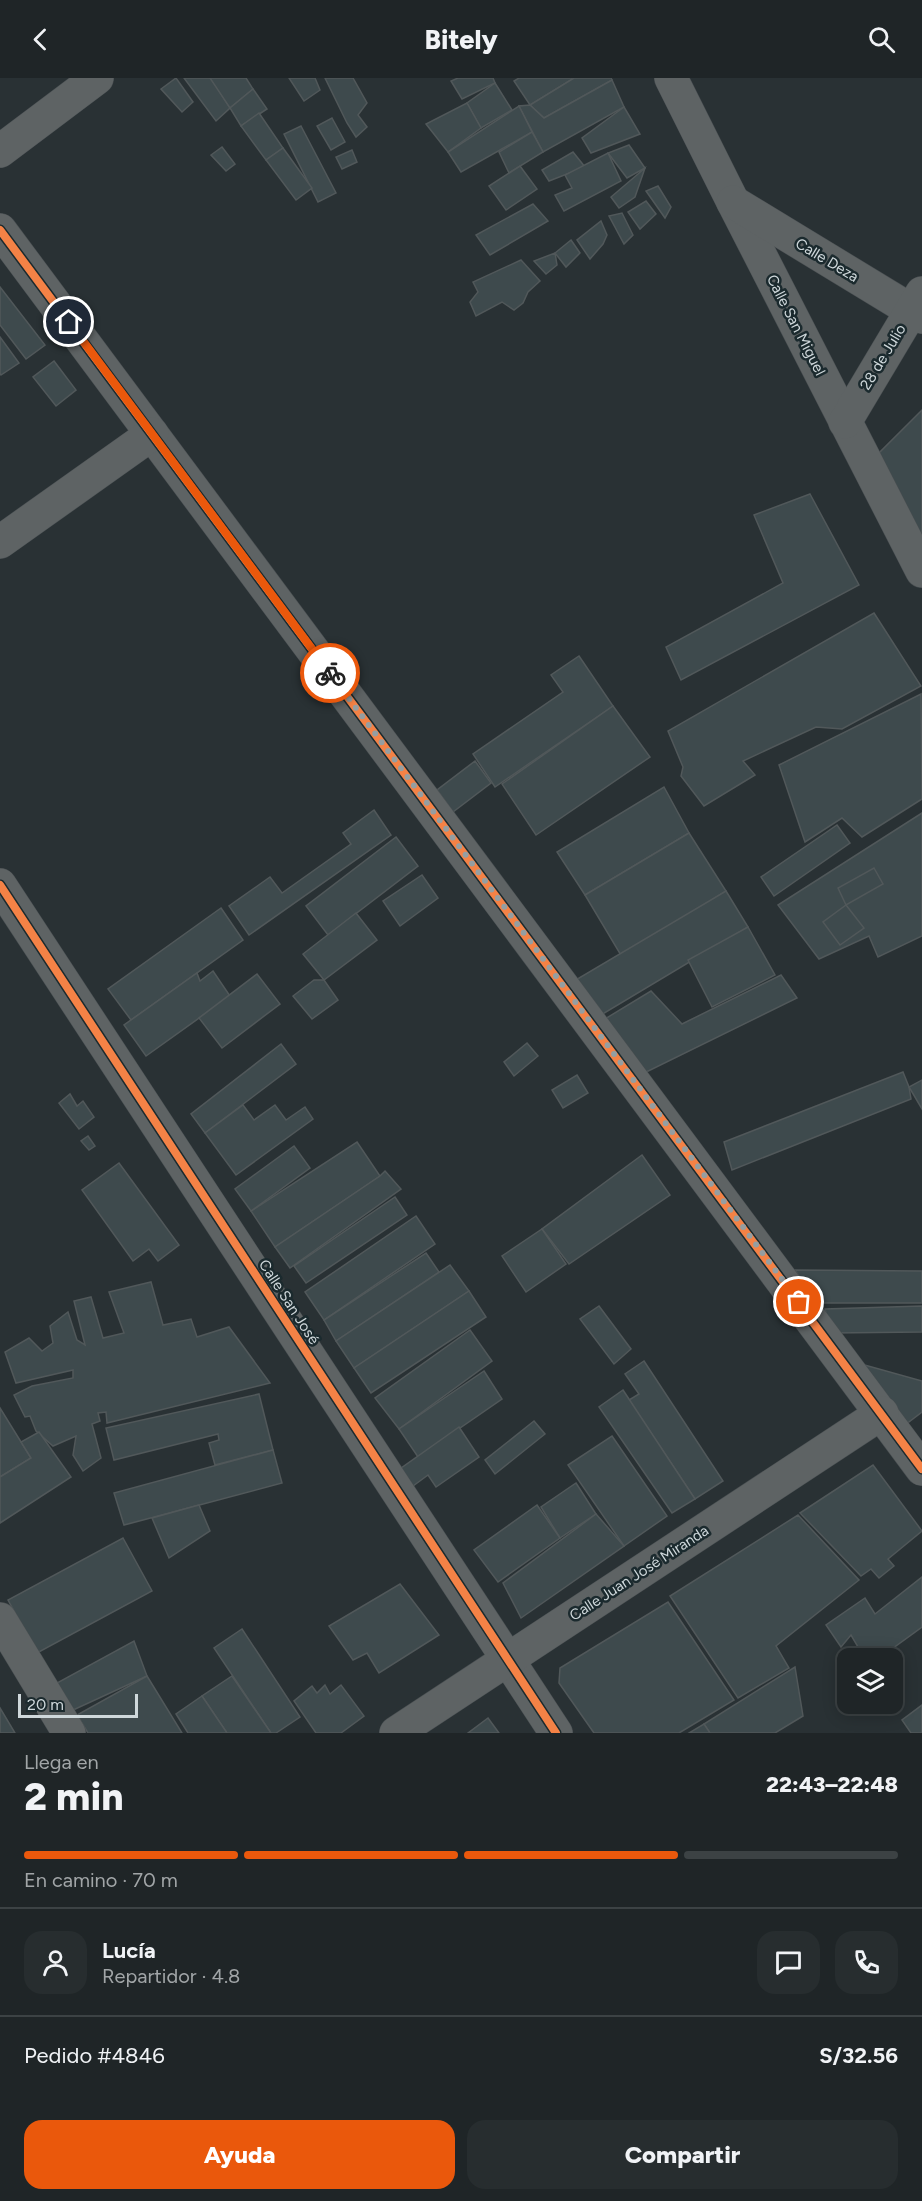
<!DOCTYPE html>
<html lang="es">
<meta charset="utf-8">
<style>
:root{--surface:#1f2527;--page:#272d2f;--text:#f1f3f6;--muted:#a1a5a7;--line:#3c4244;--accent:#ea580c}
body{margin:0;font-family:Figtree,sans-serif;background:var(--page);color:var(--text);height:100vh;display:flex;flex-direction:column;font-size:22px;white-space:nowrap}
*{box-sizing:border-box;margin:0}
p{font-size:20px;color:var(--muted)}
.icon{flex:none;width:33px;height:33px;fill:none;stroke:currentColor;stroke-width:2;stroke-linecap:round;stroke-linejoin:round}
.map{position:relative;height:1655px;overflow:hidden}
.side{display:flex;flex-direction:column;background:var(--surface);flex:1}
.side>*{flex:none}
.tools{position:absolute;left:837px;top:1570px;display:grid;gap:12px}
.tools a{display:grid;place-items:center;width:66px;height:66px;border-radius:12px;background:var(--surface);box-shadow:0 3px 15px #0003,0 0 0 2px var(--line);font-size:30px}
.scale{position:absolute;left:18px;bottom:15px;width:120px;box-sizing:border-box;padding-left:6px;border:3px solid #cfd8db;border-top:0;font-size:16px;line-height:21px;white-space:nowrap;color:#cfd8db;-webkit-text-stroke:4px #1b2a2e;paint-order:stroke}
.pin{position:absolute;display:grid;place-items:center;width:51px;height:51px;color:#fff;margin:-26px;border:3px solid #fff;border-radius:50%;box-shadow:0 2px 6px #0007}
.courier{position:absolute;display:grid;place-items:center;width:60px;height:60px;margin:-30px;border:4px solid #ea580c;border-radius:50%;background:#fff;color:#222;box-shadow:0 2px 8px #0007}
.overview em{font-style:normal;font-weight:800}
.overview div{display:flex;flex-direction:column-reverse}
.overview{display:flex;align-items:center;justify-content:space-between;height:102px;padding:0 24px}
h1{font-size:39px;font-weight:800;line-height:45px}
.bar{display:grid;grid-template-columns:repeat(4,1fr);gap:9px 6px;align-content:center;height:72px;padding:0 24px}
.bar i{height:8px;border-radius:4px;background:var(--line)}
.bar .selected{background:var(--accent)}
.bar p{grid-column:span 4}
.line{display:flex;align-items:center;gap:15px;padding:0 24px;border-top:2px solid var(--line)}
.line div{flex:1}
.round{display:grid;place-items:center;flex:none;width:63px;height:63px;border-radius:18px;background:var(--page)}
.button{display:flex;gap:12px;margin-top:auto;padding:12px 24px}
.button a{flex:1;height:69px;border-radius:18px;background:var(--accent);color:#fff;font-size:24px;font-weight:800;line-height:69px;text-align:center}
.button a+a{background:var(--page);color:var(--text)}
header{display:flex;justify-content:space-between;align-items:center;height:78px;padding:0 24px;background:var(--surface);font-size:27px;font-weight:800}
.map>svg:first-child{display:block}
.building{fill:#3e4a4d;stroke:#51585a;stroke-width:1.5}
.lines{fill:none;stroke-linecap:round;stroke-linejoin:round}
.minor-casing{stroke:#484e51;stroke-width:34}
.minor{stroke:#5e6364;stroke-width:33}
.cycleway-casing{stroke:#1b2a2e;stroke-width:11}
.cycleway{stroke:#f48246;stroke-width:8}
.done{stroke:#959ea1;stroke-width:6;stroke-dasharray:0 10.8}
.route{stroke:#ea580c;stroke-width:8}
.labels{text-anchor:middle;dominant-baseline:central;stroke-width:5;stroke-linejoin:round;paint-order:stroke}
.street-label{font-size:15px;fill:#cfd8db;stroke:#1b2a2e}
</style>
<header><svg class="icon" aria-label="back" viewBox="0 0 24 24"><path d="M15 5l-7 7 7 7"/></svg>Bitely<svg class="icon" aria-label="search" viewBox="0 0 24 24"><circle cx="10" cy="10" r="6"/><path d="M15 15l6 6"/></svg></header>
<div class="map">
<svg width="922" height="1655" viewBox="0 0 922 1655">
<rect width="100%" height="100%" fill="#293134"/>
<g class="building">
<path d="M 176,0 L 193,24 L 182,34 L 161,11 Z"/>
<path d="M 184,0 L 211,0 L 230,30 L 216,43 Z"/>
<path d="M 210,0 L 246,0 L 253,11 L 230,30 Z"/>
<path d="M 289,0 L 315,0 L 320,12 L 304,23 Z"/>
<path d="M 325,0 L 353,0 L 367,25 L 358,37 L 367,49 L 356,59 L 347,45 Z"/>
<path d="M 458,0 L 493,0 L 495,5 L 462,21 L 451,3 Z"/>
<path d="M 519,0 L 574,0 L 530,27 L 514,3 Z"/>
<path d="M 574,0 L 611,0 L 612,2 L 544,40 L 530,27 Z"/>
<path d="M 612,2 L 624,29 L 543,74 L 519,28 L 530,27 L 544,40 Z"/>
<path d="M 495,5 L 512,32 L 481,50 L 467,25 Z"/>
<path d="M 253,11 L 267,31 L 241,48 L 230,30 Z"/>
<path d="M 467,25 L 481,50 L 448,74 L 426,46 Z"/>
<path d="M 519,28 L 532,54 L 461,94 L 448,74 Z"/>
<path d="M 624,29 L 640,56 L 591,75 L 582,60 Z"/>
<path d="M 259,35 L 283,70 L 266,82 L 241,48 Z"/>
<path d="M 332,40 L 345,64 L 331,72 L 317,48 Z"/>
<path d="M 301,48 L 336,115 L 318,124 L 284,56 Z"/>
<path d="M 532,54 L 543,74 L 509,95 L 499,74 Z"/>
<path d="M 629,67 L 645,90 L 627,100 L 608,75 Z"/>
<path d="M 222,69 L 235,86 L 226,93 L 211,77 Z"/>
<path d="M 283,70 L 312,110 L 296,122 L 266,82 Z"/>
<path d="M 352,72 L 357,84 L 342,91 L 336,79 Z"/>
<path d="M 573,74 L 585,89 L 549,103 L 542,92 Z"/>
<path d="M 608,75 L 621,103 L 564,133 L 555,117 L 572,110 L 565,97 Z"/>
<path d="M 520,88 L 537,111 L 506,132 L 489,108 Z"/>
<path d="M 645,90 L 635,119 L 619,130 L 611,119 Z"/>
<path d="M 658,108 L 671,129 L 665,140 L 646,113 Z"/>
<path d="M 646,123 L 656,136 L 640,151 L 628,134 Z"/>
<path d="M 533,126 L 548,143 L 490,177 L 476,157 Z"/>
<path d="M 622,135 L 633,157 L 624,166 L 609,138 Z"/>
<path d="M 601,143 L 607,157 L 603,166 L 590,181 L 577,162 Z"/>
<path d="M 571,162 L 580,175 L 566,189 L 555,175 Z"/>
<path d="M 555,175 L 557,187 L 546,196 L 534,183 Z"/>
<path d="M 521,182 L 540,203 L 528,214 L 523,225 L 514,232 L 502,224 L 476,238 L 470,224 L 478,214 L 473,204 Z"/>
<path d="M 0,209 L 45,267 L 26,281 L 0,247 Z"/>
<path d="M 0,259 L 19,285 L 1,297 L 0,295 Z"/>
<path d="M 54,283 L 76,312 L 56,328 L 33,299 Z"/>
<path d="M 922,332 L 922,460 L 879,375 Z"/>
<path d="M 810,416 L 859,507 L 681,602 L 666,569 L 783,505 L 754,437 Z"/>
<path d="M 874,535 L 921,608 L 842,651 L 816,649 L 743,683 L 755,697 L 704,728 L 681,698 L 683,689 L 668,653 Z"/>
<path d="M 579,578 L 613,628 L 495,709 L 473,676 L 563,614 L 551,597 Z"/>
<path d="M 921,616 L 922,721 L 862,759 L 842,740 L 805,764 L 779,687 Z"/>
<path d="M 613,628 L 650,679 L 536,757 L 502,706 Z"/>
<path d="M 475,683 L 491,705 L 453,734 L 437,712 Z"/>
<path d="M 664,709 L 689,755 L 585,817 L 557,774 Z"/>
<path d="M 374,732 L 391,757 L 249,857 L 229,828 L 270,799 L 282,815 L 351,766 L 343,755 Z"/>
<path d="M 922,735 L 922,858 L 878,879 L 869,858 L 819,881 L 778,827 Z"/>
<path d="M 837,747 L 850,765 L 774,818 L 761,799 Z"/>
<path d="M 689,755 L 726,813 L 622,879 L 585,817 Z"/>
<path d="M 396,759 L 418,788 L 328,857 L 306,828 Z"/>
<path d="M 874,790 L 883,806 L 846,827 L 838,810 Z"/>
<path d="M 422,797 L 438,820 L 400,848 L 383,823 Z"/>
<path d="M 726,813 L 748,849 L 596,940 L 574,903 Z"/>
<path d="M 846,827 L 864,850 L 840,867 L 823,844 Z"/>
<path d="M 221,830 L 243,862 L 131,942 L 108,911 Z"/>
<path d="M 356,835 L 377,862 L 324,902 L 303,876 Z"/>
<path d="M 748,849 L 775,897 L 712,929 L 688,882 Z"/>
<path d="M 213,893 L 230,918 L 146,978 L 124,947 L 197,895 L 200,903 Z"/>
<path d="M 257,896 L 280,926 L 222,970 L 199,940 Z"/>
<path d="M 781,897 L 797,920 L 634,1000 L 595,947 L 651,913 L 682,946 Z"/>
<path d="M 314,902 L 324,902 L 338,922 L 312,941 L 293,918 Z"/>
<path d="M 527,965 L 538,978 L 514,998 L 504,984 Z"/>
<path d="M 281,966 L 296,986 L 205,1055 L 191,1036 Z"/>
<path d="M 903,994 L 909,1009 L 911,1021 L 732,1092 L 724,1064 Z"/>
<path d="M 577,997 L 588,1015 L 563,1030 L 552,1012 Z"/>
<path d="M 922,1002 L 922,1031 L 909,1009 Z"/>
<path d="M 70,1016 L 77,1028 L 83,1023 L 94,1039 L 79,1051 L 59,1025 Z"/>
<path d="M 243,1027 L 254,1042 L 275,1027 L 286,1042 L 305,1029 L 313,1041 L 236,1097 L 205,1055 Z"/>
<path d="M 88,1058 L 95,1068 L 89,1072 L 81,1063 Z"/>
<path d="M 357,1064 L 380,1098 L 275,1169 L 251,1133 Z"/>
<path d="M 294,1068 L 310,1090 L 251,1133 L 235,1111 Z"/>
<path d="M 642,1077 L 670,1117 L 569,1186 L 542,1151 Z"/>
<path d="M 119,1085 L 179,1167 L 158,1183 L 149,1171 L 133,1183 L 82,1112 Z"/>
<path d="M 385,1093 L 401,1111 L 290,1190 L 275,1169 L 380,1098 Z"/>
<path d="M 395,1119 L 407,1137 L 306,1205 L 294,1188 Z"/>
<path d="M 416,1138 L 435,1166 L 324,1242 L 305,1214 Z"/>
<path d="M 542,1151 L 566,1186 L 526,1214 L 502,1178 Z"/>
<path d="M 426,1175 L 439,1194 L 336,1263 L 324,1242 Z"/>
<path d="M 450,1187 L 469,1213 L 354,1290 L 336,1263 Z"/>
<path d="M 795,1192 L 922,1193 L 922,1225 L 817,1225 Z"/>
<path d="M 151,1204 L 163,1247 L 191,1241 L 197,1259 L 229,1249 L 270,1305 L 107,1345 L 106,1334 L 98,1335 L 100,1343 L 92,1346 L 101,1380 L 83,1393 L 73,1377 L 76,1358 L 53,1368 L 36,1353 L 30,1338 L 25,1339 L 14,1317 L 32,1308 L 73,1300 L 73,1292 L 16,1305 L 5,1274 L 29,1260 L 42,1273 L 53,1265 L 50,1248 L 68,1234 L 77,1262 L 85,1267 L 74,1223 L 91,1219 L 103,1260 L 124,1255 L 109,1214 Z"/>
<path d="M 469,1213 L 486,1239 L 371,1315 L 354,1290 Z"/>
<path d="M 599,1228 L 631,1271 L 614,1286 L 580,1241 Z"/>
<path d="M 922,1228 L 922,1254 L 832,1255 L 825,1231 Z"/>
<path d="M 470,1252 L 492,1283 L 399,1351 L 375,1320 Z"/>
<path d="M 644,1283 L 723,1403 L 695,1421 L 629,1322 L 639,1316 L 625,1296 Z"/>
<path d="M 861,1286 L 922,1303 L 922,1334 L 901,1350 Z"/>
<path d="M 484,1293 L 502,1321 L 418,1379 L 399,1351 Z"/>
<path d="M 623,1312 L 695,1421 L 672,1435 L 599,1329 Z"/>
<path d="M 259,1316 L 273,1372 L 215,1387 L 209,1365 L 219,1362 L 218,1356 L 114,1382 L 106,1350 Z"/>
<path d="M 0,1330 L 31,1380 L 0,1399 Z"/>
<path d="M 534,1343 L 545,1356 L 495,1396 L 485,1382 Z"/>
<path d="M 459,1349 L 479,1379 L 436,1409 L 428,1397 L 409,1411 L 397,1393 Z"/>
<path d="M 39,1354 L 71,1399 L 0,1445 L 0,1399 L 31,1380 L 21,1364 Z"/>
<path d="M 612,1358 L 667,1438 L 624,1468 L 568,1387 Z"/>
<path d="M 273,1372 L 282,1405 L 124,1447 L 114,1415 Z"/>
<path d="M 873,1387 L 922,1453 L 888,1481 L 894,1488 L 879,1500 L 871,1491 L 861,1498 L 800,1435 Z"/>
<path d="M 576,1405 L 596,1436 L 560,1460 L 541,1429 Z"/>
<path d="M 199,1427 L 210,1453 L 169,1480 L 152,1440 Z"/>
<path d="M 537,1427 L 560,1460 L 498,1504 L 474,1472 Z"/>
<path d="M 596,1436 L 624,1468 L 521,1540 L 503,1505 Z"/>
<path d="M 798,1437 L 859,1502 L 776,1568 L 789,1590 L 738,1620 L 670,1518 Z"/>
<path d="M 123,1460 L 152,1513 L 37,1575 L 8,1522 Z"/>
<path d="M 922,1499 L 922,1549 L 878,1581 L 865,1581 L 851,1557 L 841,1569 L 826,1547 L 865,1520 L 875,1536 Z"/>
<path d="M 400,1506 L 439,1557 L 379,1595 L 367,1575 L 353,1582 L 329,1548 Z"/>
<path d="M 668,1524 L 734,1622 L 679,1655 L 594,1655 L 559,1605 L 560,1590 Z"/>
<path d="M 242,1551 L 300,1639 L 276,1655 L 271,1655 L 214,1570 Z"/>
<path d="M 134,1563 L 147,1598 L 71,1633 L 57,1605 Z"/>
<path d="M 795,1589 L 803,1638 L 775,1655 L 710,1655 L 704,1646 Z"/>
<path d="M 147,1598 L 182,1655 L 88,1655 L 77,1637 Z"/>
<path d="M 232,1598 L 271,1655 L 227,1655 L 202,1618 Z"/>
<path d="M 325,1607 L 330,1616 L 341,1607 L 364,1638 L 341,1655 L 316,1655 L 294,1623 L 312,1608 L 317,1615 Z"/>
<path d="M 202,1618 L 227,1655 L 188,1655 L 176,1636 Z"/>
<path d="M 922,1627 L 922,1655 L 911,1655 L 902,1642 Z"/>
<path d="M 0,1630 L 15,1655 L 0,1655 Z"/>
<path d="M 488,1640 L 499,1655 L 468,1655 Z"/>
<path d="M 704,1646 L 710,1655 L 689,1655 Z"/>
</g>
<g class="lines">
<g class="minor-casing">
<g id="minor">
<path d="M 671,0 L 733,124 L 922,493"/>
<path d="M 0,73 L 97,0"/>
<path d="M 733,124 L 922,239"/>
<path d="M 0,152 L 922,1391"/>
<path d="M 845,344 L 922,215"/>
<path d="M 0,464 L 152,356"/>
<path d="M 0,807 L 556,1655"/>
<path d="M 0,1541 L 69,1655"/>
<path d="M 396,1655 L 882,1335"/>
</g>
</g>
<use href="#minor" class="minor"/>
<g class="cycleway-casing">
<g id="cycleway">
<path d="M 0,152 L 922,1391"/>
<path d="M 0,807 L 556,1655"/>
</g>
</g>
<use href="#cycleway" class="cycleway"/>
</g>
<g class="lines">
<path class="done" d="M 330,595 L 799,1224"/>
<path class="route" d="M 69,244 L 330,595"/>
</g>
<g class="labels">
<g class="street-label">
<text transform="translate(827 182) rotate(31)">Calle Deza</text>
<text transform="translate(796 247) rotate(63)">Calle San Miguel</text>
<text transform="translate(883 279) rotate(-59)">28 de Julio</text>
<text transform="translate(289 1224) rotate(57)">Calle San José</text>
<text transform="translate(639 1495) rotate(-33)">Calle Juan José Miranda</text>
</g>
</g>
</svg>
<div class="tools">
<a><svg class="icon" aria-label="layers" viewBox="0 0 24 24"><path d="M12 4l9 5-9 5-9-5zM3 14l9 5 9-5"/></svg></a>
</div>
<div class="scale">20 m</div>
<div class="pin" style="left:799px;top:1224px;background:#ea580c"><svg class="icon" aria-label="bag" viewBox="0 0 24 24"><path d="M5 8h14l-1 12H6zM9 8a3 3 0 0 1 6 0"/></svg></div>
<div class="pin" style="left:69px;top:244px;background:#1f2937"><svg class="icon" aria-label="home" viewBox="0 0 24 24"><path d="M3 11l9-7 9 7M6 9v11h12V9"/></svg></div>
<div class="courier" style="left:330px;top:595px"><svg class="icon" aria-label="bike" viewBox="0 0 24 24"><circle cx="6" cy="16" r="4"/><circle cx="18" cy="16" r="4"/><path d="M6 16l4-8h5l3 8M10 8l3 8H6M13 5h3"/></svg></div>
</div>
<section class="side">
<div class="overview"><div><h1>2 min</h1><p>Llega en</p></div><em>22:43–22:48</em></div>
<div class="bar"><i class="selected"></i><i class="selected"></i><i class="selected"></i><i></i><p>En camino · 70 m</p></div>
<div class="line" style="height:108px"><a class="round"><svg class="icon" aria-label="person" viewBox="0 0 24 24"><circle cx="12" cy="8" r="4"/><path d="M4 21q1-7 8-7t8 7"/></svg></a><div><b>Lucía</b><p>Repartidor · 4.8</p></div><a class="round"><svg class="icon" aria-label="chat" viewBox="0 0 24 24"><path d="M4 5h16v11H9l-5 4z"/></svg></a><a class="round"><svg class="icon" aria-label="phone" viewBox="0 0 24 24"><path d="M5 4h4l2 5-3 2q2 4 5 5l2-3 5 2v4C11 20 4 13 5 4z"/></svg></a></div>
<div class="line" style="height:78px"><div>Pedido #4846</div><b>S/32.56</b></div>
<div class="button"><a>Ayuda</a><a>Compartir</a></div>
</section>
